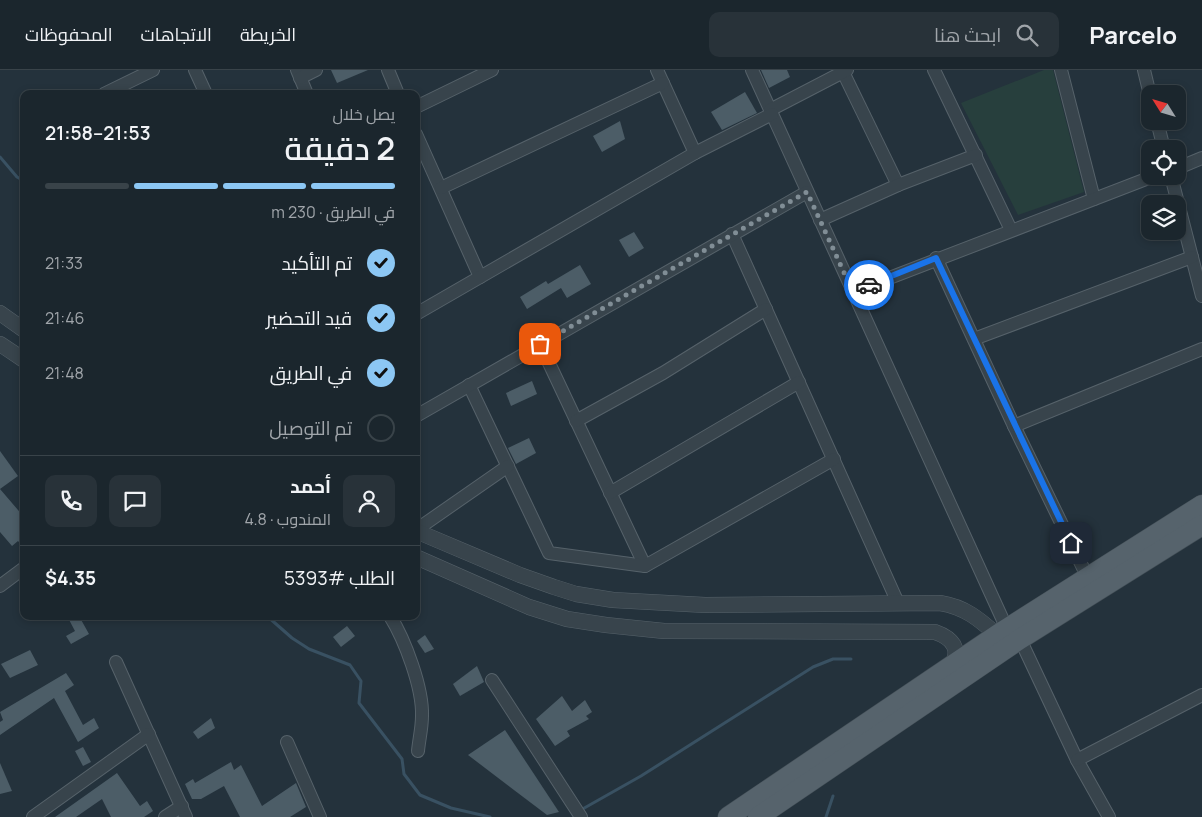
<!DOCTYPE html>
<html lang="ar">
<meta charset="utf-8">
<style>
:root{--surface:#1b262d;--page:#283239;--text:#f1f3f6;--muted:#a0a5aa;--line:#394349;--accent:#8cc7f4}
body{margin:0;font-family:Manrope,Cairo,sans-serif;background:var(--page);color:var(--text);direction:rtl;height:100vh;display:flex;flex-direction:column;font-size:19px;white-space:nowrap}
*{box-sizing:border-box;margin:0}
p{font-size:16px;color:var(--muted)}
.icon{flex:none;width:28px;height:28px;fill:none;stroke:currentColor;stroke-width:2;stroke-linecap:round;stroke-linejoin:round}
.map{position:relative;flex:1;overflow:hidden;direction:ltr}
.side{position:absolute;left:20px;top:20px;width:400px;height:530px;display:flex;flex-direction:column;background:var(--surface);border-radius:10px;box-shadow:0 2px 8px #0003,0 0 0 1px var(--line);direction:rtl}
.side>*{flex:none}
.needle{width:32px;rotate:307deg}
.buttons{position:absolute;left:1141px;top:15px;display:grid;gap:10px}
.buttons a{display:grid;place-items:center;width:45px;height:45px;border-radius:10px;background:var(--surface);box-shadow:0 2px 8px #0003,0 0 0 1px var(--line);font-size:25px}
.pin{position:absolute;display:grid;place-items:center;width:42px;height:42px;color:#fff;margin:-21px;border-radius:10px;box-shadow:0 2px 8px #0006}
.courier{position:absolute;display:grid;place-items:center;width:50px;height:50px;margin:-25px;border:4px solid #1a73e8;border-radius:50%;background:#fff;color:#222;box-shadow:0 1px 6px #0007}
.head em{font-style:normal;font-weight:600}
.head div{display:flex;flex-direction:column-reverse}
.head{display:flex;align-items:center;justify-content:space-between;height:85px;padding:0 25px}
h1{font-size:32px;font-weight:600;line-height:38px}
.bar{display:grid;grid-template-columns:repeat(4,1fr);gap:8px 5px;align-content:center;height:60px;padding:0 25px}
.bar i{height:6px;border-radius:4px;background:var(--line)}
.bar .current{background:var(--accent)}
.bar p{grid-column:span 4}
.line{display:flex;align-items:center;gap:12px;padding:0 25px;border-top:1px solid var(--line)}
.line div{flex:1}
.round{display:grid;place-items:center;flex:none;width:52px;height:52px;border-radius:10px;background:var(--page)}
ol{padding:0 25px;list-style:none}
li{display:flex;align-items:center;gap:15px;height:55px}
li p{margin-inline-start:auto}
li .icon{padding:5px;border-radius:50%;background:var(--accent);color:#111;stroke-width:4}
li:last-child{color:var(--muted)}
li i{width:28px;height:28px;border:2px solid var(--line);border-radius:50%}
header{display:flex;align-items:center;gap:30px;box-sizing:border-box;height:70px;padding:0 25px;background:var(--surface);border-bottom:1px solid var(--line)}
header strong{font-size:24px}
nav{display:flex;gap:28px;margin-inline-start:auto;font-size:18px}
.search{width:350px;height:45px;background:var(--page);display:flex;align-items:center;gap:12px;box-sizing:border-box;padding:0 18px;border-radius:10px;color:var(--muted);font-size:19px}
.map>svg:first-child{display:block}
.green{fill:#273f3d}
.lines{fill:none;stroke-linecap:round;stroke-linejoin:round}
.stream{stroke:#395162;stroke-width:3}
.building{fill:#4c5d67}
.minor-casing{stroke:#56626a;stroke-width:14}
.tertiary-casing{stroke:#56626a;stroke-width:16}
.primary-casing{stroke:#414d55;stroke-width:21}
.minor{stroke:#38444c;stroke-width:12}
.tertiary{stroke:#38444c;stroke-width:15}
.primary{stroke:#56636c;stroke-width:20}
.done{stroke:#818e96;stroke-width:5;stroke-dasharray:0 9}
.route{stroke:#1a73e8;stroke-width:6}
</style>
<header>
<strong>Parcelo</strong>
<div class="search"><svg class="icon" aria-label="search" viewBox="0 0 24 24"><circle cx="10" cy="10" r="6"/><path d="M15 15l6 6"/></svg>ابحث هنا</div>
<nav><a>الخريطة</a><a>الاتجاهات</a><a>المحفوظات</a></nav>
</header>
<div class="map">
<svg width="1202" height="747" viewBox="0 0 1202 747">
<rect width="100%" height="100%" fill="#24323c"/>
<path class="green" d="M 1044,0 L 1053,0 L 1084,122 L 1018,145 L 961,33 Z"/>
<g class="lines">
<g class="stream">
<path d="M 0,87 L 17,107 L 24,111"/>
<path d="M 267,546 L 292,568 L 309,579 L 350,595 L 361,611 L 359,633 L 402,689 L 404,704 L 420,725 L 451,738 L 490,747"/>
<path d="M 579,741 L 641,706 L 813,597 L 833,589 L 851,589"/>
<path d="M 826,747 L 833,726"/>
</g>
</g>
<g class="building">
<path d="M 331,0 L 368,0 L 337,13 Z"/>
<path d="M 761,0 L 787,0 L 790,7 L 769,18 Z"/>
<path d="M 745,22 L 757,43 L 722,60 L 711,42 Z"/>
<path d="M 620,51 L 625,69 L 602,82 L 593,66 Z"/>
<path d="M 634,162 L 644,178 L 629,187 L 619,170 Z"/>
<path d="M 580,195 L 591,214 L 567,228 L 561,218 L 527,239 L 520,227 L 546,211 L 548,214 Z"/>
<path d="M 532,311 L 537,324 L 511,336 L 506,323 Z"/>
<path d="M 529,368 L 536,383 L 516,394 L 508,378 Z"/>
<path d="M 0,381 L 18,406 L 0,419 Z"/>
<path d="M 0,419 L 24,447 L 24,478 L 18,471 L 12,476 L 0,462 Z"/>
<path d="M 67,546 L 79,546 L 89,564 L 71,574 L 66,566 L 75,561 Z"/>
<path d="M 347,556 L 355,566 L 341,577 L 333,567 Z"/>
<path d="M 425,565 L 434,579 L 425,583 L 417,571 Z"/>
<path d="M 30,580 L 38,595 L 10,608 L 1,594 Z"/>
<path d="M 477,596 L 484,612 L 460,626 L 453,614 Z"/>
<path d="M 66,603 L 74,615 L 65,621 L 83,655 L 94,648 L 99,658 L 78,672 L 54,628 L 0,665 L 0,652 L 3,650 L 0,642 Z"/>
<path d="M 562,626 L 572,641 L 585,630 L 592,642 L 586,646 L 589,649 L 567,661 L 570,666 L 555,676 L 536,649 Z"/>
<path d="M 211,648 L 215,658 L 198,669 L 193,662 Z"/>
<path d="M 505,660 L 559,742 L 547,745 L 468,685 Z"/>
<path d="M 83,677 L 91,692 L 83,696 L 75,681 Z"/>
<path d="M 231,692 L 234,700 L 241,695 L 262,736 L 296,713 L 306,737 L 290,747 L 240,747 L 224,716 L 201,729 L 192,729 L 185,714 L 193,709 L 195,713 Z"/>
<path d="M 0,693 L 12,721 L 0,724 Z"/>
<path d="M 117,703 L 140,736 L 147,731 L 153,741 L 144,747 L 111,747 L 102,729 L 76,747 L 55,747 Z"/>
</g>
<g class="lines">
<g class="minor-casing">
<g id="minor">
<path d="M 195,0 L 206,24"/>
<path d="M 297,0 L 307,24"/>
<path d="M 388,0 L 398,24"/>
<path d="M 657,0 L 695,83"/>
<path d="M 752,0 L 1007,559"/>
<path d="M 934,0 L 1011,160"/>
<path d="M 1061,0 L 1094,129"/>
<path d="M 1144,0 L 1150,25"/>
<path d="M 843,2 L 898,115"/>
<path d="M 300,8 L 316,0"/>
<path d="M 104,24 L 153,0"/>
<path d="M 416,37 L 492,0"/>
<path d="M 770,40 L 847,0"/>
<path d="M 1157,51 L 1164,79"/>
<path d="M 416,64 L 480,207"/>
<path d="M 1178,98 L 1202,88"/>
<path d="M 1171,106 L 1202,226"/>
<path d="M 441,118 L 663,13"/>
<path d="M 820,150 L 898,115 L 976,85"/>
<path d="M 732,164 L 898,533"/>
<path d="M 936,188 L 1014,356 L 1087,506"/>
<path d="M 853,222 L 1154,106"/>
<path d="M 416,244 L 695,83 L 772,44"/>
<path d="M 974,269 L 1192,187"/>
<path d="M 540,274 L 645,496"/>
<path d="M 469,315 L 549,483 L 645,496 L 834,389"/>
<path d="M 416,346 L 807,122"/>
<path d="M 576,351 L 663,303 L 766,239"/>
<path d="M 1014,356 L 1202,279"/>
<path d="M 610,423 L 799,312"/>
<path d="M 416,460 L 508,396"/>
<path d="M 0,516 L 24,498"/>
<path d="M 390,546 C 405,570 423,618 422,646 C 422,658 419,670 418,681"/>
<path d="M 1020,569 L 1077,690 L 1109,747"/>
<path d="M 116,592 L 186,747"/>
<path d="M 492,610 L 581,747"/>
<path d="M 287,672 L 320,747"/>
<path d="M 1077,690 L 1202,625"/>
<path d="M 33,747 L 149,664"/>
<path d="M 165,747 L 182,736"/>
</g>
</g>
<g class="tertiary-casing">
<g id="tertiary">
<path d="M 0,243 L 24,260"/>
<path d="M 0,274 L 24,290"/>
<path d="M 416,461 L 520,505 L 554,517 L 576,524 L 613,530 L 705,535 L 940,533 C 965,537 979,549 997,565"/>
<path d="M 416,487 L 529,537 L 567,549 L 606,555 L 664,561 L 935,562 C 952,568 962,579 951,596"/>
</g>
</g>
<g class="primary-casing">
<g id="primary">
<path d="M 728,747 L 997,565 L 1202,435"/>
<path d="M 758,747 L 1020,569 L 1202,455"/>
</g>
</g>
<use href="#minor" class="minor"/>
<use href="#tertiary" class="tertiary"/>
<use href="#primary" class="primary"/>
</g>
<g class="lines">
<path class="done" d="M 540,274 L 807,122 L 853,222 L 869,215"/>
<path class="route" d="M 869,215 L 936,188 L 1071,473"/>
</g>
</svg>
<div class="buttons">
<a><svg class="needle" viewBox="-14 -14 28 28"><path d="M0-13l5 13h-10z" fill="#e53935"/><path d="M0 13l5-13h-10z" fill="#a0a5aa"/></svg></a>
<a><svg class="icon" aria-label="locate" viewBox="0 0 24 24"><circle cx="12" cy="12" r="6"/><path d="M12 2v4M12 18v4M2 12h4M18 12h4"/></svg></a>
<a><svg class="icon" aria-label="layers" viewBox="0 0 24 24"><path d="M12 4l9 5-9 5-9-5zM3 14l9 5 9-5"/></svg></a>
</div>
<div class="pin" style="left:540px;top:274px;background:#ea580c"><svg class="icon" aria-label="bag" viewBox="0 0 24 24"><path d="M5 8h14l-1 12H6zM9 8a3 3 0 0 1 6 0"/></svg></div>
<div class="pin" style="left:1071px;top:473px;background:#1f2937"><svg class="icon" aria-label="home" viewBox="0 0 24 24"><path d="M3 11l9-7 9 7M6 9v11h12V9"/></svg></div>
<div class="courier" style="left:869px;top:215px"><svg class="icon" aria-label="car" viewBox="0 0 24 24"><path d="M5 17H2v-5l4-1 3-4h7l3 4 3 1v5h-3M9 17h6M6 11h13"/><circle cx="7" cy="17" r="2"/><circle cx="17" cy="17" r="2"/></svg></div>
<section class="side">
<div class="head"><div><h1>2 دقيقة</h1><p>يصل خلال</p></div><em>21:53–21:58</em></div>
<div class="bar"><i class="current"></i><i class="current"></i><i class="current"></i><i></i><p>في الطريق · 230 m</p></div>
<ol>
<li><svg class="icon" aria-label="check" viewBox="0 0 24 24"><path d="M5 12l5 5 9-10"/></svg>تم التأكيد<p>21:33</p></li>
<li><svg class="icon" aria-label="check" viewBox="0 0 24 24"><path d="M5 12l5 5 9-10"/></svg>قيد التحضير<p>21:46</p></li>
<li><svg class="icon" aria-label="check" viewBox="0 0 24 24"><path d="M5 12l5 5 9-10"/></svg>في الطريق<p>21:48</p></li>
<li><i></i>تم التوصيل</li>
</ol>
<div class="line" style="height:90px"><a class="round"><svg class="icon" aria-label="person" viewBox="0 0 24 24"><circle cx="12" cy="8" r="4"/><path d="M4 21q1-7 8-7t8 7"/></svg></a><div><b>أحمد</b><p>المندوب · 4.8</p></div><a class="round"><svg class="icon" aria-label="chat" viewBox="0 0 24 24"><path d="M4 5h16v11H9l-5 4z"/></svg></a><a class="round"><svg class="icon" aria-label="phone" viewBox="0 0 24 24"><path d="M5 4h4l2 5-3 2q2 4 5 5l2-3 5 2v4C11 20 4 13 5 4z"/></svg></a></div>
<div class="line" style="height:65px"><div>الطلب #5393</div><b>$4.35</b></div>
</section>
</div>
